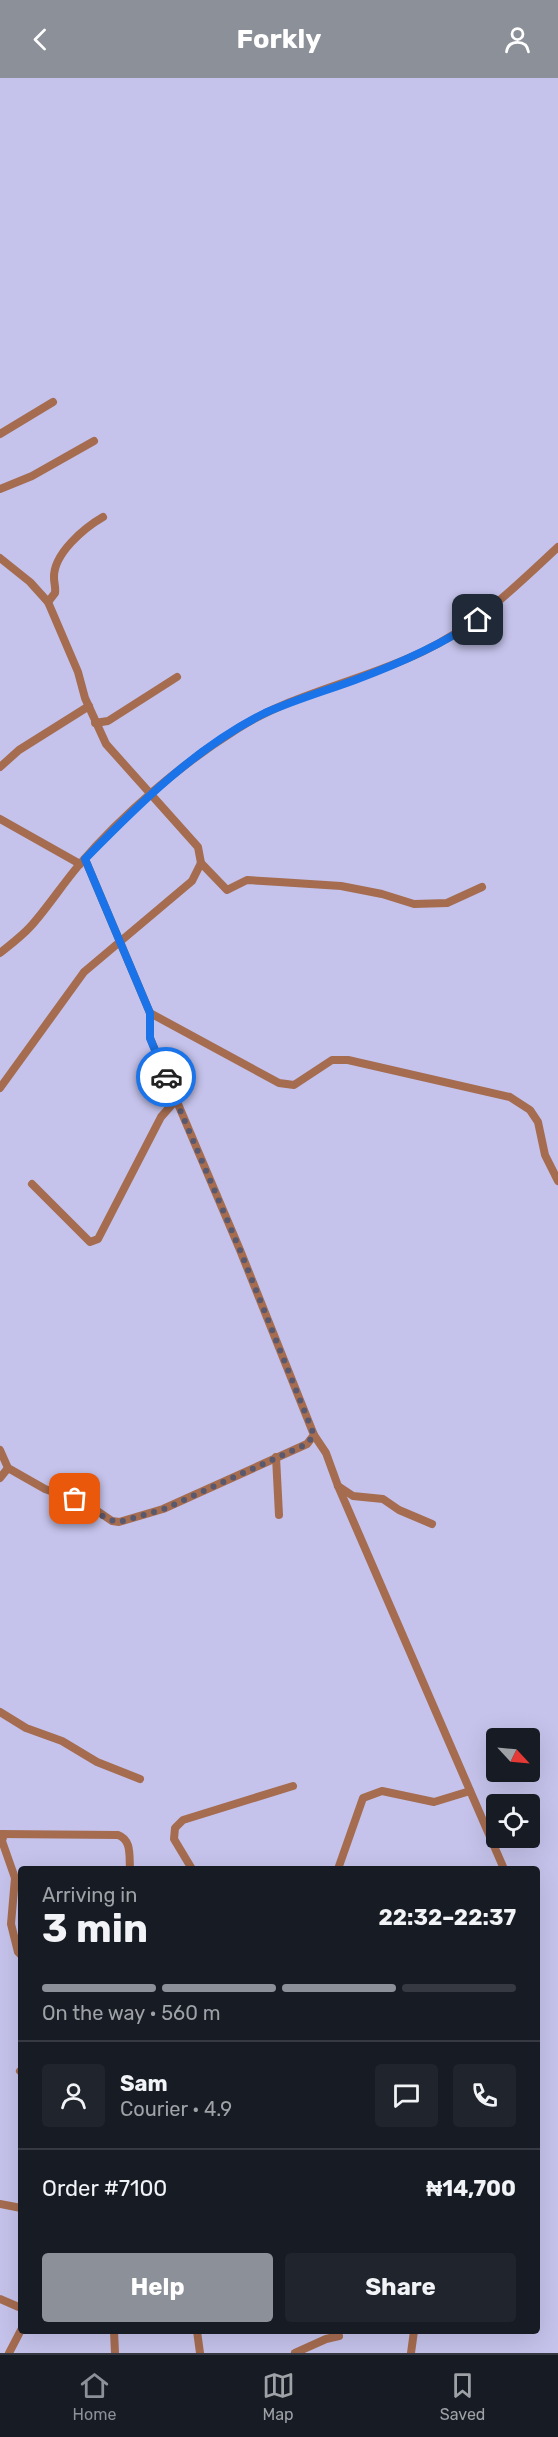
<!DOCTYPE html>
<meta charset="utf-8">
<style>
:root{--surface:#171b24;--page:#20242c;--text:#f1f3f6;--muted:#9ea1a6;--line:#363941;--accent:#8c9099}
body{margin:0;font-family:Rubik,sans-serif;background:var(--page);color:var(--text);height:100vh;display:flex;flex-direction:column;font-size:22px;white-space:nowrap}
*{box-sizing:border-box;margin:0}
p{font-size:20px;color:var(--muted)}
.icon{flex:none;width:33px;height:33px;fill:none;stroke:currentColor;stroke-width:2;stroke-linecap:round;stroke-linejoin:round}
.map{position:relative;flex:1;overflow:hidden}
.side{position:absolute;left:18px;top:1788px;width:522px;height:468px;display:flex;flex-direction:column;background:var(--surface);border-radius:6px;box-shadow:0 6px 24px #0002}
.side>*{flex:none}
.needle{width:39px;rotate:116deg}
.buttons{position:absolute;left:486px;top:1650px;display:grid;gap:12px}
.buttons a{display:grid;place-items:center;width:54px;height:54px;border-radius:6px;background:var(--surface);box-shadow:0 6px 24px #0002;font-size:30px}
.pin{position:absolute;display:grid;place-items:center;width:51px;height:51px;color:#fff;margin:-26px;border-radius:12px;box-shadow:0 3px 9px #0006}
.courier{position:absolute;display:grid;place-items:center;width:60px;height:60px;margin:-30px;border:4px solid #1a73e8;border-radius:50%;background:#fff;color:#222;box-shadow:0 2px 8px #0007}
.overview em{font-style:normal;font-weight:700}
.overview div{display:flex;flex-direction:column-reverse}
.overview{display:flex;align-items:center;justify-content:space-between;height:102px;padding:0 24px}
h1{font-size:39px;font-weight:700;line-height:45px}
.bar{display:grid;grid-template-columns:repeat(4,1fr);gap:9px 6px;align-content:center;height:72px;padding:0 24px}
.bar i{height:8px;border-radius:4px;background:var(--line)}
.bar .selected{background:var(--accent)}
.bar p{grid-column:span 4}
.line{display:flex;align-items:center;gap:15px;padding:0 24px;border-top:2px solid var(--line)}
.line div{flex:1}
.round{display:grid;place-items:center;flex:none;width:63px;height:63px;border-radius:6px;background:var(--page)}
.action{display:flex;gap:12px;margin-top:auto;padding:12px 24px}
.action a{flex:1;height:69px;border-radius:6px;background:var(--accent);color:#fff;font-size:24px;font-weight:700;line-height:69px;text-align:center}
.action a+a{background:var(--page);color:var(--text)}
header{display:flex;justify-content:space-between;align-items:center;height:78px;padding:0 24px;background:var(--accent);color:#fff;font-size:27px;font-weight:700}
.tabs{display:flex;justify-content:space-around;align-items:center;height:84px;border-top:2px solid var(--line);background:var(--surface);font-size:16px;color:var(--muted)}
.tabs a{display:grid;justify-items:center;gap:3px}
.tabs .selected{color:var(--accent)}
.map>svg:first-child{display:block}
.lines{fill:none;stroke-linecap:round;stroke-linejoin:round}
.minor{stroke:#a56c50;stroke-width:8}
.done{stroke:#58586f;stroke-width:6;stroke-dasharray:0 10.8}
.route{stroke:#1a73e8;stroke-width:8}
</style>
<header><svg class="icon" aria-label="back" viewBox="0 0 24 24"><path d="M15 5l-7 7 7 7"/></svg>Forkly<svg class="icon" aria-label="person" viewBox="0 0 24 24"><circle cx="12" cy="8" r="4"/><path d="M4 21q1-7 8-7t8 7"/></svg></header>
<div class="map">
<svg width="558" height="2275" viewBox="0 0 558 2275">
<rect width="100%" height="100%" fill="#c5c3eb"/>
<g class="lines">
<g class="minor">
<path d="M 0,356 L 53,324"/>
<path d="M 0,411 L 32,398 L 94,363"/>
<path d="M 0,480 L 30,504 L 48,524 L 78,594 L 85,620 L 106,666 L 198,769 L 201,785 L 192,803 L 84,894 L 0,1010"/>
<path d="M 48,524 L 55,515 C 56,510 54,505 54,500 C 53,476 84,450 103,439"/>
<path d="M 95,645 L 108,643 L 177,599"/>
<path d="M 0,689 L 19,672 L 89,628"/>
<path d="M 0,741 L 80,786"/>
<path d="M 201,785 L 227,812 L 247,802 L 279,804 L 341,808 L 382,816 L 414,826 L 447,825 L 482,809"/>
<path d="M 0,875 C 10,867 22,858 31,848 C 48,829 62,807 79,787 C 122,737 181,686 237,651 C 293,615 362,603 422,574 C 475,549 515,509 558,469"/>
<path d="M 150,935 L 279,1005 L 294,1007 L 332,982 L 348,982 L 510,1019 L 530,1032 L 538,1044 L 545,1077 L 558,1103"/>
<path d="M 32,1106 L 90,1164 L 98,1161 L 161,1039 L 176,1022"/>
<path d="M 314,1357 L 326,1375 L 338,1408 L 504,1791"/>
<path d="M 0,1372 L 8,1390 L 45,1411 L 87,1426 L 112,1443 L 119,1444 L 163,1431 L 307,1366 L 314,1357 L 240,1172 L 150,960 L 150,935 L 85,781"/>
<path d="M 276,1379 L 279,1437"/>
<path d="M 0,1400 L 8,1390"/>
<path d="M 338,1408 L 353,1418 L 383,1421 L 399,1432 L 432,1446"/>
<path d="M 0,1634 L 26,1650 L 62,1663 L 97,1684 L 140,1701"/>
<path d="M 0,1756 L 118,1757 C 132,1762 129,1778 130,1791"/>
<path d="M 4,1756 L 2,1763 L 15,1800 L 11,1846 L 18,1874 L 21,1877"/>
<path d="M 192,1791 L 174,1761 L 175,1750 L 183,1742 L 293,1708"/>
<path d="M 338,1791 L 363,1720 L 382,1713 L 434,1724 L 470,1713"/>
<path d="M 20,1993 L 21,1994"/>
<path d="M 0,2126 L 21,2130"/>
<path d="M 0,2221 L 21,2230"/>
<path d="M 114,2253 L 115,2275"/>
<path d="M 197,2253 L 200,2275"/>
<path d="M 9,2275 L 21,2252"/>
<path d="M 295,2275 L 326,2261 L 339,2258"/>
<path d="M 411,2275 L 414,2253"/>
</g>
</g>
<g class="lines">
<path class="done" d="M 75,1421 C 90,1428 103,1442 119,1444 L 164,1431 L 307,1366 L 314,1357 L 240,1172 L 166,999"/>
<path class="route" d="M 166,999 L 150,960 L 150,935 L 85,781 C 138,727 196,669 265,635 C 294,622 325,613 355,602 C 398,586 440,568 478,542"/>
</g>
</svg>
<div class="buttons">
<a><svg class="needle" viewBox="-14 -14 28 28"><path d="M0-13l5 13h-10z" fill="#e53935"/><path d="M0 13l5-13h-10z" fill="#9ea1a6"/></svg></a>
<a><svg class="icon" aria-label="locate" viewBox="0 0 24 24"><circle cx="12" cy="12" r="6"/><path d="M12 2v4M12 18v4M2 12h4M18 12h4"/></svg></a>
</div>
<div class="pin" style="left:75px;top:1421px;background:#ea580c"><svg class="icon" aria-label="bag" viewBox="0 0 24 24"><path d="M5 8h14l-1 12H6zM9 8a3 3 0 0 1 6 0"/></svg></div>
<div class="pin" style="left:478px;top:542px;background:#1f2937"><svg class="icon" aria-label="home" viewBox="0 0 24 24"><path d="M3 11l9-7 9 7M6 9v11h12V9"/></svg></div>
<div class="courier" style="left:166px;top:999px"><svg class="icon" aria-label="car" viewBox="0 0 24 24"><path d="M5 17H2v-5l4-1 3-4h7l3 4 3 1v5h-3M9 17h6M6 11h13"/><circle cx="7" cy="17" r="2"/><circle cx="17" cy="17" r="2"/></svg></div>
<section class="side">
<div class="overview"><div><h1>3 min</h1><p>Arriving in</p></div><em>22:32–22:37</em></div>
<div class="bar"><i class="selected"></i><i class="selected"></i><i class="selected"></i><i></i><p>On the way · 560 m</p></div>
<div class="line" style="height:108px"><a class="round"><svg class="icon" aria-label="person" viewBox="0 0 24 24"><circle cx="12" cy="8" r="4"/><path d="M4 21q1-7 8-7t8 7"/></svg></a><div><b>Sam</b><p>Courier · 4.9</p></div><a class="round"><svg class="icon" aria-label="chat" viewBox="0 0 24 24"><path d="M4 5h16v11H9l-5 4z"/></svg></a><a class="round"><svg class="icon" aria-label="phone" viewBox="0 0 24 24"><path d="M5 4h4l2 5-3 2q2 4 5 5l2-3 5 2v4C11 20 4 13 5 4z"/></svg></a></div>
<div class="line" style="height:78px"><div>Order #7100</div><b>₦14,700</b></div>
<div class="action"><a>Help</a><a>Share</a></div>
</section>
</div>
<nav class="tabs">
<a class="selected"><svg class="icon" aria-label="home" viewBox="0 0 24 24"><path d="M3 11l9-7 9 7M6 9v11h12V9"/></svg>Home</a>
<a><svg class="icon" aria-label="map" viewBox="0 0 24 24"><path d="M3 6l6-2 6 2 6-2v14l-6 2-6-2-6 2zM9 4v14M15 6v14"/></svg>Map</a>
<a><svg class="icon" aria-label="saved" viewBox="0 0 24 24"><path d="M7 4h10v16l-5-4-5 4z"/></svg>Saved</a>
</nav>
